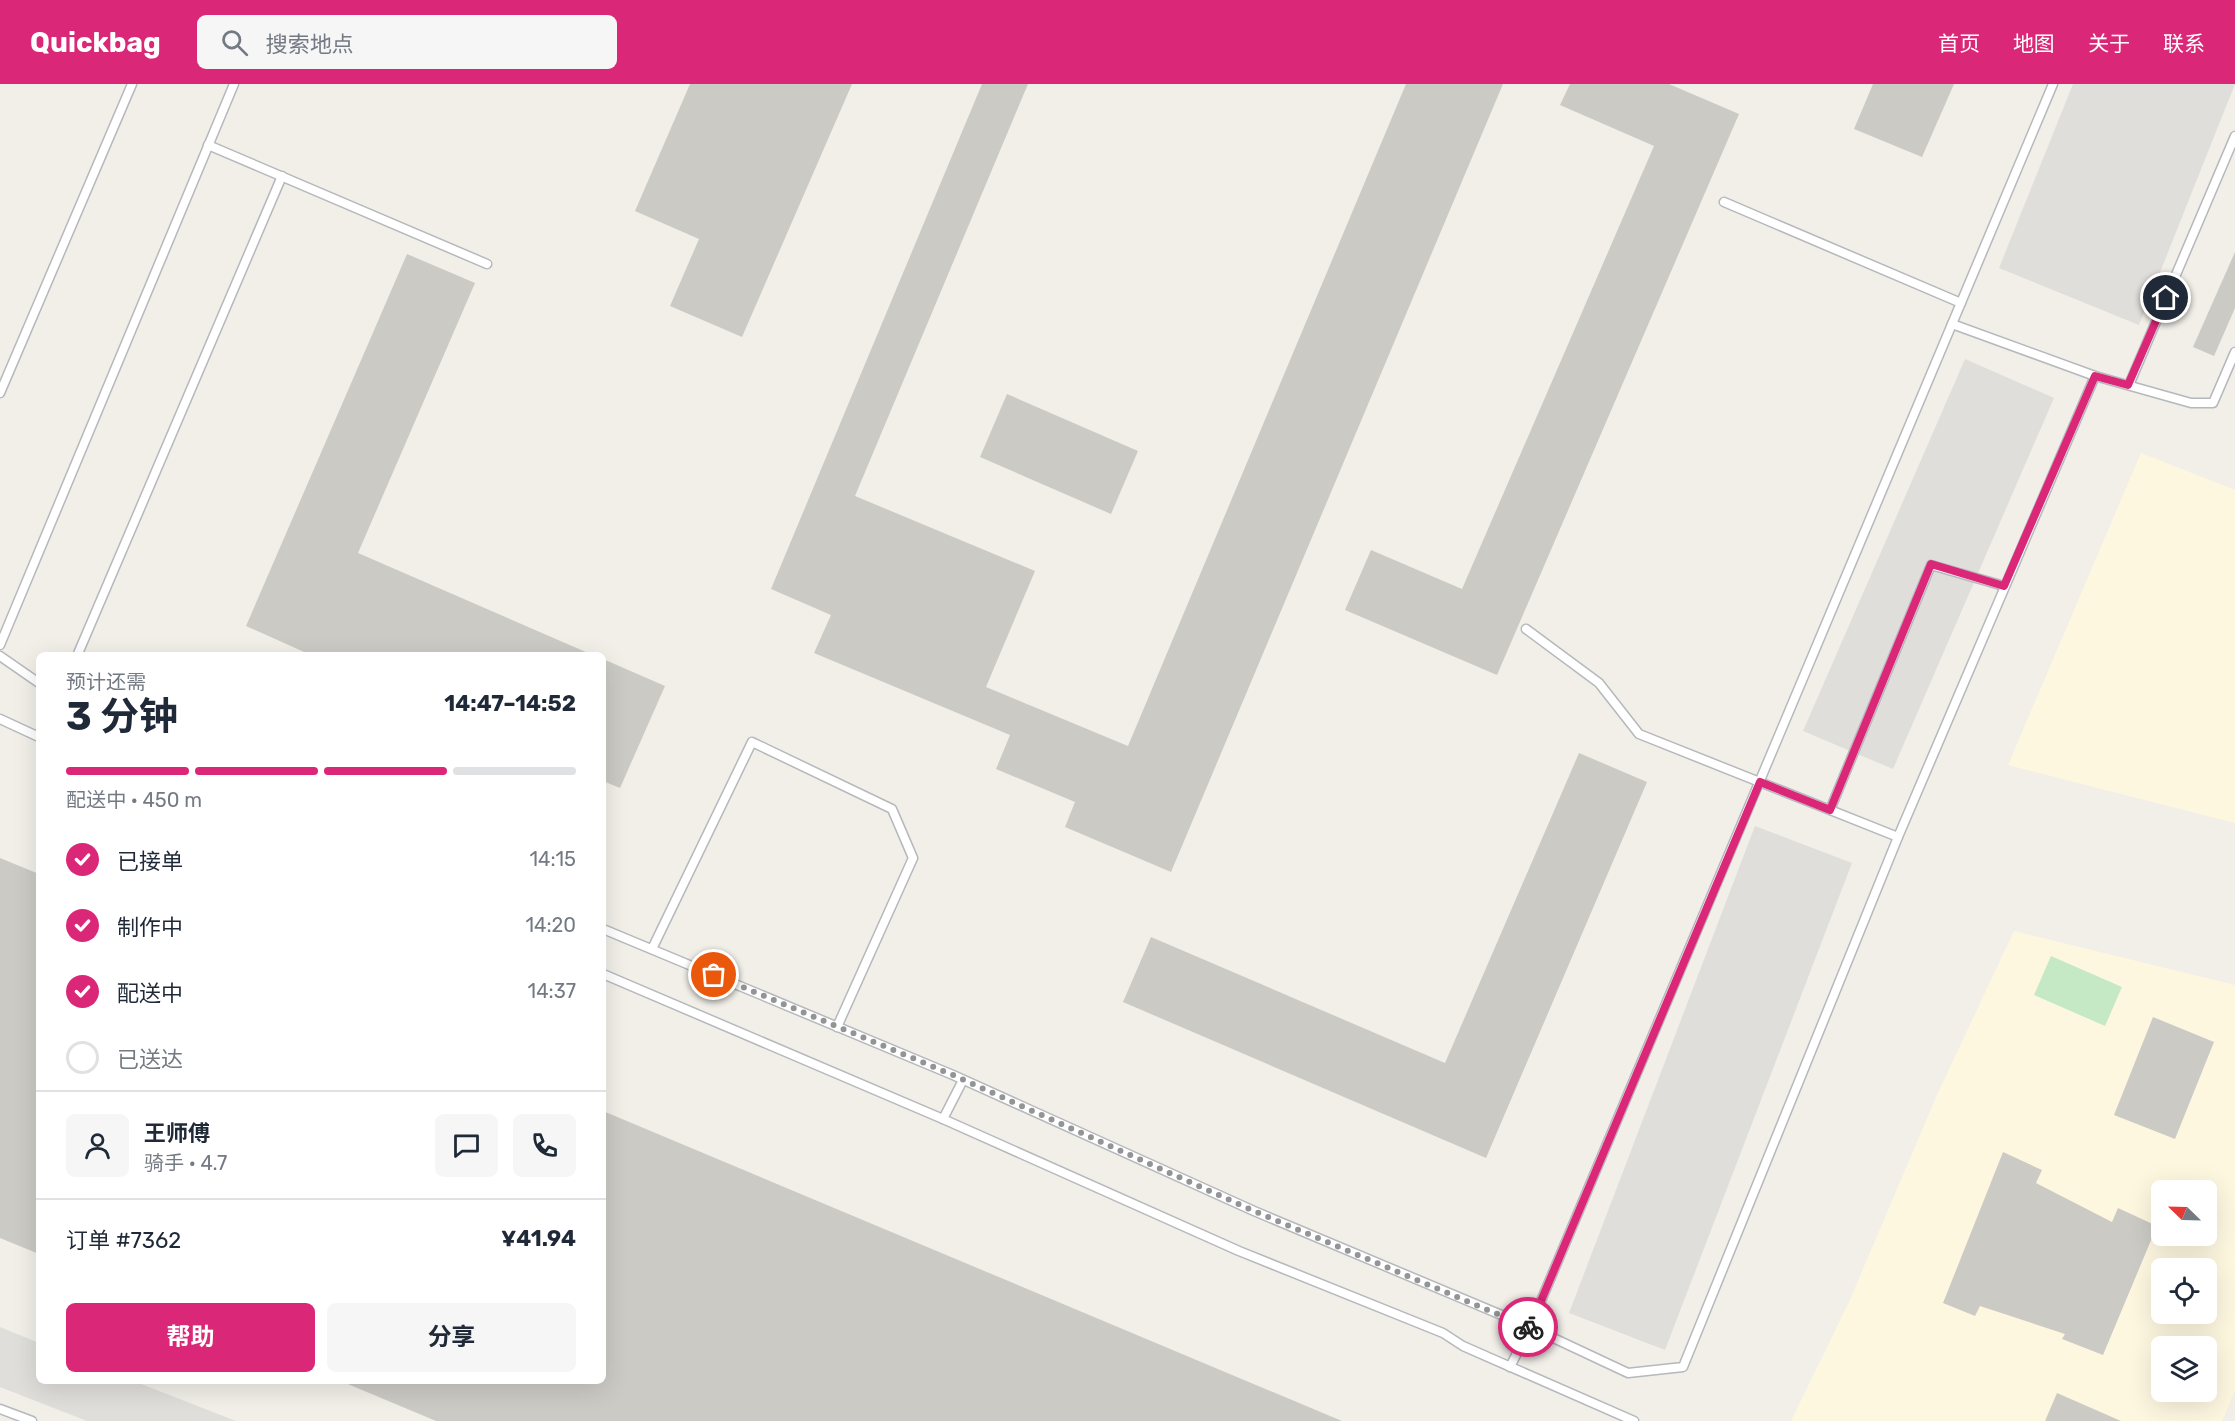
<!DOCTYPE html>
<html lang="zh">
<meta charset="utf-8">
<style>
:root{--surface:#fff;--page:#f6f6f7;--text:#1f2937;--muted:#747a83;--line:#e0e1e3;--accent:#db2777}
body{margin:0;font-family:Rubik,"Noto Sans SC",sans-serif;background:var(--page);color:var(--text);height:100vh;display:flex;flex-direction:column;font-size:22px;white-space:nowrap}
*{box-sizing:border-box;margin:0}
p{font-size:20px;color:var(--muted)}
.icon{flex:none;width:33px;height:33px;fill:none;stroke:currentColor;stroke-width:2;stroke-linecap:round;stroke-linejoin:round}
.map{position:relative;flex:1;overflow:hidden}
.sheet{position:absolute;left:36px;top:568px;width:570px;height:732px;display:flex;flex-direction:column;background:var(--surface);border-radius:9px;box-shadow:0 6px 24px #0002}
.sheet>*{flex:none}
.needle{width:39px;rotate:293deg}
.tools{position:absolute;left:2151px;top:1096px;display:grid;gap:12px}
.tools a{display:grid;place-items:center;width:66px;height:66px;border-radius:9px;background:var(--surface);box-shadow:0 6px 24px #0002;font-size:30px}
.pin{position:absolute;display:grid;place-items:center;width:51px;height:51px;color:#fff;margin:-26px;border:3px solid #fff;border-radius:50%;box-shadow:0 2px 6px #0007}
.courier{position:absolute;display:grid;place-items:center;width:60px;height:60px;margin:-30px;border:4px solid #db2777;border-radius:50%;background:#fff;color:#222;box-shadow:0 2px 8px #0007}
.summary em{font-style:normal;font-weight:700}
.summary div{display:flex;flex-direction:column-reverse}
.summary{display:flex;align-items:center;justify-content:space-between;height:102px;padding:0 30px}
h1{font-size:39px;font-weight:700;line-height:45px}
.bar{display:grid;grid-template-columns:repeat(4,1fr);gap:9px 6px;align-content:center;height:72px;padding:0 30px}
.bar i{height:8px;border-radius:4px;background:var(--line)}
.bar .selected{background:var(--accent)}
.bar p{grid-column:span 4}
.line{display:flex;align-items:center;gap:15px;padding:0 30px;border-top:2px solid var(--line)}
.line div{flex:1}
.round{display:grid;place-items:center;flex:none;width:63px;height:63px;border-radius:9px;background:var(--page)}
ol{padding:0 30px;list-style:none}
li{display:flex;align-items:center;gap:18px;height:66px}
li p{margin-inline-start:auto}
li .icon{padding:6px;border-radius:50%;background:var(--accent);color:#fff;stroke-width:4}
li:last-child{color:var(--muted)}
li i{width:33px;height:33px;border:3px solid var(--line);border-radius:50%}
.cta{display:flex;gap:12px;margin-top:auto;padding:12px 30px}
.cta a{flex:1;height:69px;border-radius:9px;background:var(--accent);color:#fff;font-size:24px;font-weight:700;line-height:69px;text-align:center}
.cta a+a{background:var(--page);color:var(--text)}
header{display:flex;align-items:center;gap:36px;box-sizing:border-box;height:84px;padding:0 30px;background:var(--accent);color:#fff}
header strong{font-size:28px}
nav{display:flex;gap:33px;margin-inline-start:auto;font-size:21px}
.search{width:420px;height:54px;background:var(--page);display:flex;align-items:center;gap:15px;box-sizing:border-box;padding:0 21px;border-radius:9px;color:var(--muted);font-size:22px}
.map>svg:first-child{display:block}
.commercial{fill:#fef7e0;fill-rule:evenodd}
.industrial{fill:#e0deda}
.green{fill:#c5e8c5}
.building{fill:#cccac5}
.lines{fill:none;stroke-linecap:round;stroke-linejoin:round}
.service-casing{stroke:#b5b8bc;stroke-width:11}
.service{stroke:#fff;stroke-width:8}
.done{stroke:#929495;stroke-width:6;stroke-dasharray:0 10.8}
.route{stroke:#db2777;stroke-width:8}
</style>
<header>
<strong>Quickbag</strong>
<div class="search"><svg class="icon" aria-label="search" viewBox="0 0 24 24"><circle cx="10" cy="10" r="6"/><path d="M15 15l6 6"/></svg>搜索地点</div>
<nav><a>首页</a><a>地图</a><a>关于</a><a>联系</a></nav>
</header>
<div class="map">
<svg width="2235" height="1337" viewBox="0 0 2235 1337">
<rect width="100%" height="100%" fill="#f1efe8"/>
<g class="commercial">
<path d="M 2141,369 L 2235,406 L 2235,739 L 2008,681 Z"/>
<path d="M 2014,847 L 2235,901 L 2235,1306 L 2222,1337 L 1791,1337 L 1849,1218 L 1937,1011 ZM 2162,1107 L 2206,1107 L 2206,1152 L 2162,1152 ZM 2162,1185 L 2206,1185 L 2206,1230 L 2162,1230 ZM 2162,1263 L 2206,1263 L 2206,1308 L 2162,1308 Z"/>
</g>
<g class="industrial">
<path d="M 2073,0 L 2235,0 L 2139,241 L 1999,184 Z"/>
<path d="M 1965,275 L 2054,314 L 1893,685 L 1803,647 Z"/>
<path d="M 1755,742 L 1852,779 L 1665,1266 L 1569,1229 Z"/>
<path d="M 0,1243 L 39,1259 L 39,1298 L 136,1298 L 236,1337 L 87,1337 L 0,1303 Z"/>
</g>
<path class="green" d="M 2051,872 L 2122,903 L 2105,942 L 2034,911 Z"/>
<g class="building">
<path d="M 690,0 L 852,0 L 742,253 L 670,222 L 699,155 L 635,127 Z"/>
<path d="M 982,0 L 1028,0 L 855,412 L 1035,487 L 986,603 L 1128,662 L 1406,0 L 1503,0 L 1171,788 L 1065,743 L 1075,718 L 996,685 L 1010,651 L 814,569 L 831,531 L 771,505 Z"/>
<path d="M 1570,0 L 1669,0 L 1739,30 L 1497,591 L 1345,526 L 1371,466 L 1462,505 L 1654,62 L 1560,21 Z"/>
<path d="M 1873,0 L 1954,0 L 1922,73 L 1854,45 Z"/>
<path d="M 2235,168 L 2235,224 L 2214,272 L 2193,263 Z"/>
<path d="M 407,170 L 475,199 L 358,469 L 595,572 L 313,572 L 246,542 Z"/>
<path d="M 1007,310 L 1138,367 L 1111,430 L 980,373 Z"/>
<path d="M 603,575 L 665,602 L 620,704 L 603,697 Z"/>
<path d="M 1579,669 L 1647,698 L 1486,1074 L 1123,918 L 1151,853 L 1445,979 Z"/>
<path d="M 0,774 L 39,790 L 39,1170 L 0,1154 Z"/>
<path d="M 2153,933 L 2214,958 L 2175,1055 L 2114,1031 Z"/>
<path d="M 603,1027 L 1342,1337 L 436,1337 L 343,1298 L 603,1298 Z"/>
<path d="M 2003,1068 L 2042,1086 L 2036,1099 L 2112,1138 L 2118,1124 L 2157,1142 L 2103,1271 L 2062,1255 L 2065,1250 L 1980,1222 L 1975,1232 L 1943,1219 Z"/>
<path d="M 2057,1309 L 2121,1337 L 2045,1337 Z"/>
</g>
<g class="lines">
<g class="service-casing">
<g id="service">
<path d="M 208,61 L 487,180"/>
<path d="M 1724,118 L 1961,219"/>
<path d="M 1952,240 L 2095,292 L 2191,319 L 2213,319 L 2235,268"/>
<path d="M 2129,301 L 2235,52"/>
<path d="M 0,309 L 132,0"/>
<path d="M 1526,545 L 1599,599 L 1639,650 L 1898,753"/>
<path d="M 0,561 L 234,0"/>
<path d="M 0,572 L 39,599"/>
<path d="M 77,572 L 282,92"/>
<path d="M 0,635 L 39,653"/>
<path d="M 1830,726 L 1931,481 L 2004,502"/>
<path d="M 603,845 L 953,991 L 1254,1127 L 1530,1243 L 1628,1289 L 1683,1283 L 1898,753 L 2095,292"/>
<path d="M 652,865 L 752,658 L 892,725 L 913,774 L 837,943"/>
<path d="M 603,890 L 943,1035 L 1239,1167 L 1443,1249 L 1463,1262 L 1634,1337"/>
<path d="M 943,1035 L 963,996"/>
<path d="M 1510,1283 L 1530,1243 L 2053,0"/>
<path d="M 0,1325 L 32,1337"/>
</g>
</g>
<use href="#service" class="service"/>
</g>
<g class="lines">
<path class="done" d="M 714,891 L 953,991 L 1254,1127 L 1528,1243"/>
<path class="route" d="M 1528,1243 L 1530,1243 L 1760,698 L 1830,726 L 1931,480 L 2004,502 L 2095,292 L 2128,301 L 2166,214"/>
</g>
</svg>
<div class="tools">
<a><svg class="needle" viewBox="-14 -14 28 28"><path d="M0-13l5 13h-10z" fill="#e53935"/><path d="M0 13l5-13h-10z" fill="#747a83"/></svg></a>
<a><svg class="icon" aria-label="locate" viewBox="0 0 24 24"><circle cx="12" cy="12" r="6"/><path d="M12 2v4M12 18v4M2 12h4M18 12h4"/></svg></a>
<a><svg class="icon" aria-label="layers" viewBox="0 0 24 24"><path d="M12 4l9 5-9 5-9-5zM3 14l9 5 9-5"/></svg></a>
</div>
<div class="pin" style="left:714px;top:891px;background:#ea580c"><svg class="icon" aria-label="bag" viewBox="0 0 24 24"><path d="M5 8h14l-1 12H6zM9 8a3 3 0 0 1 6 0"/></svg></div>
<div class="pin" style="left:2166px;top:214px;background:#1f2937"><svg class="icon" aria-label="home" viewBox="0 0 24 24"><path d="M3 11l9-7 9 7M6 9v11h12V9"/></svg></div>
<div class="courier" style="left:1528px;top:1243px"><svg class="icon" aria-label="bike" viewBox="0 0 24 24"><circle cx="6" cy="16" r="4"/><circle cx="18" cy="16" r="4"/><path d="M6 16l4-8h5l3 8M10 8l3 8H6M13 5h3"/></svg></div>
<section class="sheet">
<div class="summary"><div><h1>3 分钟</h1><p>预计还需</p></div><em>14:47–14:52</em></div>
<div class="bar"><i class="selected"></i><i class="selected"></i><i class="selected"></i><i></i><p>配送中 · 450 m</p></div>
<ol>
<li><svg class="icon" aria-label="check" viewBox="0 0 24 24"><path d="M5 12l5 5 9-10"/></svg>已接单<p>14:15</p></li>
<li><svg class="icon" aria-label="check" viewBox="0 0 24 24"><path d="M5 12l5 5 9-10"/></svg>制作中<p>14:20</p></li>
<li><svg class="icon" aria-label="check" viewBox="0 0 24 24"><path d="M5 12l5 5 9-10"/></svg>配送中<p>14:37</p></li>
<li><i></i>已送达</li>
</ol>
<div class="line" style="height:108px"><a class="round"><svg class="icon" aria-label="person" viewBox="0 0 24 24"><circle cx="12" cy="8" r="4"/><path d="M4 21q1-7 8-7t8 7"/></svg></a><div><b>王师傅</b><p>骑手 · 4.7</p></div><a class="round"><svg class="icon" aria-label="chat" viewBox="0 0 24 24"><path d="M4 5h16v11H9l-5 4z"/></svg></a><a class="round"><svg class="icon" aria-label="phone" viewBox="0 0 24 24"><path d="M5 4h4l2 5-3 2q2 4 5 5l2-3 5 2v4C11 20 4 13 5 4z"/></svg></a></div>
<div class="line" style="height:78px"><div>订单 #7362</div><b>¥41.94</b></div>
<div class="cta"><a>帮助</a><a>分享</a></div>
</section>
</div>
